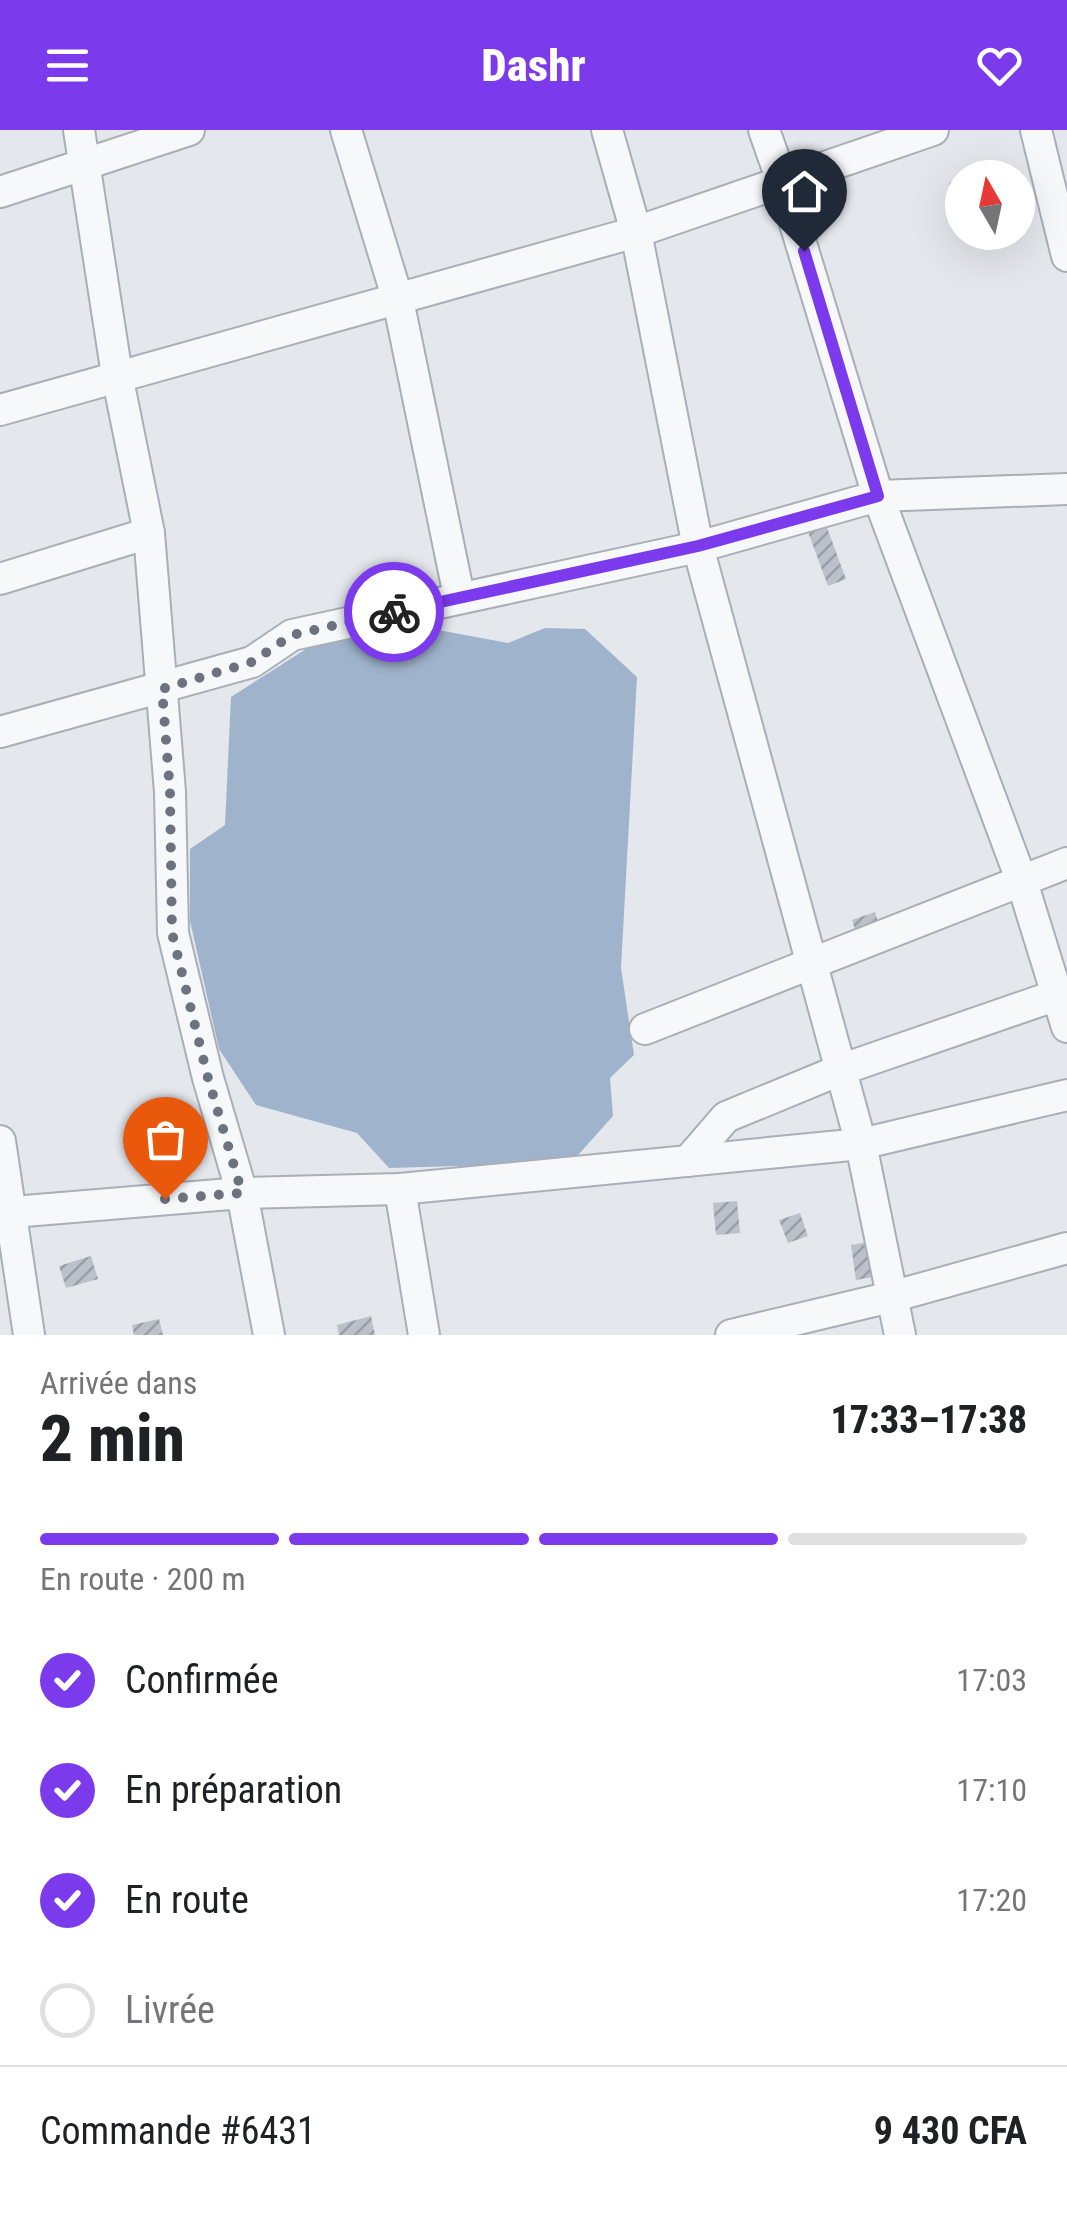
<!DOCTYPE html>
<html lang="fr">
<meta charset="utf-8">
<style>
:root{--surface:#fff;--page:#f6f6f6;--text:#202124;--muted:#757577;--line:#e0e0e0;--accent:#7c3aed}
body{margin:0;font-family:"Roboto Condensed",sans-serif;background:var(--page);color:var(--text);height:100vh;display:flex;flex-direction:column;font-size:38px;white-space:nowrap}
*{box-sizing:border-box;margin:0}
p{font-size:32px;color:var(--muted)}
.icon{flex:none;width:55px;height:55px;fill:none;stroke:currentColor;stroke-width:2;stroke-linecap:round;stroke-linejoin:round}
.map{position:relative;height:1205px;overflow:hidden}
.side{display:flex;flex-direction:column;background:var(--surface);flex:1}
.side>*{flex:none}
.needle{width:65px;rotate:351deg}
.buttons{position:absolute;left:945px;top:30px;display:grid;gap:20px}
.buttons a{display:grid;place-items:center;width:90px;height:90px;border-radius:50%;background:var(--surface);box-shadow:0 10px 40px #0002;font-size:50px}
.pin{position:absolute;display:grid;place-items:center;width:85px;height:85px;color:#fff;margin:-102px -42px;border-radius:50% 50% 50% 0;rotate:-45deg;box-shadow:0 0 10px #0007}
.pin .icon{rotate:45deg}
.courier{position:absolute;display:grid;place-items:center;width:100px;height:100px;margin:-50px;border:8px solid #7c3aed;border-radius:50%;background:#fff;color:#222;box-shadow:0 2px 12px #0007}
.summary em{font-style:normal;font-weight:800}
.summary div{display:flex;flex-direction:column-reverse}
.summary{display:flex;align-items:center;justify-content:space-between;height:170px;padding:0 40px}
h1{font-size:65px;font-weight:800;line-height:75px}
.bar{display:grid;grid-template-columns:repeat(4,1fr);gap:15px 10px;align-content:center;height:120px;padding:0 40px}
.bar i{height:12px;border-radius:8px;background:var(--line)}
.bar .current{background:var(--accent)}
.bar p{grid-column:span 4}
.line{display:flex;align-items:center;gap:25px;padding:0 40px;border-top:2px solid var(--line)}
.line div{flex:1}
ol{padding:0 40px;list-style:none}
li{display:flex;align-items:center;gap:30px;height:110px}
li p{margin-inline-start:auto}
li .icon{padding:10px;border-radius:50%;background:var(--accent);color:#fff;stroke-width:4}
li:last-child{color:var(--muted)}
li i{width:55px;height:55px;border:5px solid var(--line);border-radius:50%}
header{display:flex;justify-content:space-between;align-items:center;height:130px;padding:0 40px;background:var(--accent);color:#fff;font-size:45px;font-weight:800}
.map>svg:first-child{display:block}
.water{fill:#9fb4cc}
.building{fill:url(#building-hatch)}
.lines{fill:none;stroke-linecap:round;stroke-linejoin:round}
.minor-casing{stroke:#a9aeb7;stroke-width:34}
.minor{stroke:#f7f8fa;stroke-width:30}
.done{stroke:#6c737f;stroke-width:10;stroke-dasharray:0 18}
.route{stroke:#7c3aed;stroke-width:12}
</style>
<header><svg class="icon" aria-label="menu" viewBox="0 0 24 24"><path d="M4 6h16M4 12h16M4 18h16"/></svg>Dashr<svg class="icon" aria-label="heart" viewBox="0 0 24 24"><path d="M12 20l-8-8c-3-5 5-10 8-4 3-6 11-1 8 4z"/></svg></header>
<div class="map">
<svg width="1067" height="1205" viewBox="0 0 1067 1205">
<defs>
<pattern id="building-hatch" width="6" height="6" patternUnits="userSpaceOnUse" patternTransform="scale(2.5)"><rect width="6" height="6" fill="#bbc0ca"/><path d="M-1 1l2-2M0 6l6-6M5 7l2-2" fill="none" stroke="#989da6"/></pattern>
</defs>
<rect width="100%" height="100%" fill="#e4e7ec"/>
<path class="water" d="M 398,497 L 438,500 L 508,513 L 545,498 L 585,499 L 637,547 L 621,838 L 634,925 L 610,948 L 613,986 L 571,1033 L 517,1041 L 457,1036 L 389,1038 L 357,1003 L 256,975 L 219,919 L 190,791 L 190,719 L 225,695 L 231,567 L 317,512 Z"/>
<g class="building">
<path d="M 962,49 L 962,75 L 957,77 L 949,53 Z"/>
<path d="M 826,395 L 846,449 L 828,456 L 808,402 Z"/>
<path d="M 875,782 L 879,796 L 856,803 L 852,790 Z"/>
<path d="M 737,1071 L 740,1103 L 716,1105 L 713,1073 Z"/>
<path d="M 800,1083 L 808,1106 L 788,1113 L 779,1090 Z"/>
<path d="M 867,1112 L 873,1147 L 856,1150 L 851,1115 Z"/>
<path d="M 91,1126 L 98,1149 L 66,1158 L 59,1136 Z"/>
<path d="M 371,1186 L 375,1205 L 339,1205 L 337,1195 Z"/>
<path d="M 159,1189 L 163,1205 L 134,1205 L 132,1195 Z"/>
</g>
<g class="lines">
<g class="minor-casing">
<g id="minor">
<path d="M 79,0 L 117,245 L 149,403 L 170,662 L 173,803 L 208,948 L 242,1063 L 269,1205"/>
<path d="M 346,0 L 398,170 L 459,466"/>
<path d="M 607,0 L 636,102 L 698,417 L 861,1014 L 900,1205"/>
<path d="M 764,0 L 782,51 L 878,366 L 1022,752 L 1067,897"/>
<path d="M 1036,0 L 1067,126"/>
<path d="M 0,62 L 189,0"/>
<path d="M 0,280 L 636,102 L 933,0"/>
<path d="M 0,449 L 149,403"/>
<path d="M 0,602 L 252,532 L 292,505 L 698,417 L 878,366 L 1067,359"/>
<path d="M 645,899 L 1067,733"/>
<path d="M 0,1011 L 29,1205"/>
<path d="M 688,1031 L 726,987 L 840,940 L 1057,865"/>
<path d="M 400,1059 L 424,1205"/>
<path d="M 0,1083 L 242,1063 L 400,1059 L 861,1014 L 1067,965"/>
<path d="M 731,1205 L 891,1167 L 1067,1118"/>
</g>
</g>
<use href="#minor" class="minor"/>
</g>
<g class="lines">
<path class="done" d="M 165,1069 L 242,1063 L 208,948 L 172,803 L 170,662 L 162,559 L 252,532 L 292,505 L 394,482"/>
<path class="route" d="M 394,482 L 698,416 L 878,366 L 804,121"/>
</g>
</svg>
<div class="buttons">
<a><svg class="needle" viewBox="-14 -14 28 28"><path d="M0-13l5 13h-10z" fill="#e53935"/><path d="M0 13l5-13h-10z" fill="#757577"/></svg></a>
</div>
<div class="pin" style="left:165px;top:1069px;background:#ea580c"><svg class="icon" aria-label="bag" viewBox="0 0 24 24"><path d="M5 8h14l-1 12H6zM9 8a3 3 0 0 1 6 0"/></svg></div>
<div class="pin" style="left:804px;top:121px;background:#1f2937"><svg class="icon" aria-label="home" viewBox="0 0 24 24"><path d="M3 11l9-7 9 7M6 9v11h12V9"/></svg></div>
<div class="courier" style="left:394px;top:482px"><svg class="icon" aria-label="bike" viewBox="0 0 24 24"><circle cx="6" cy="16" r="4"/><circle cx="18" cy="16" r="4"/><path d="M6 16l4-8h5l3 8M10 8l3 8H6M13 5h3"/></svg></div>
</div>
<section class="side">
<div class="summary"><div><h1>2 min</h1><p>Arrivée dans</p></div><em>17:33–17:38</em></div>
<div class="bar"><i class="current"></i><i class="current"></i><i class="current"></i><i></i><p>En route · 200 m</p></div>
<ol>
<li><svg class="icon" aria-label="check" viewBox="0 0 24 24"><path d="M5 12l5 5 9-10"/></svg>Confirmée<p>17:03</p></li>
<li><svg class="icon" aria-label="check" viewBox="0 0 24 24"><path d="M5 12l5 5 9-10"/></svg>En préparation<p>17:10</p></li>
<li><svg class="icon" aria-label="check" viewBox="0 0 24 24"><path d="M5 12l5 5 9-10"/></svg>En route<p>17:20</p></li>
<li><i></i>Livrée</li>
</ol>
<div class="line" style="height:130px"><div>Commande #6431</div><b>9 430 CFA</b></div>
</section>
